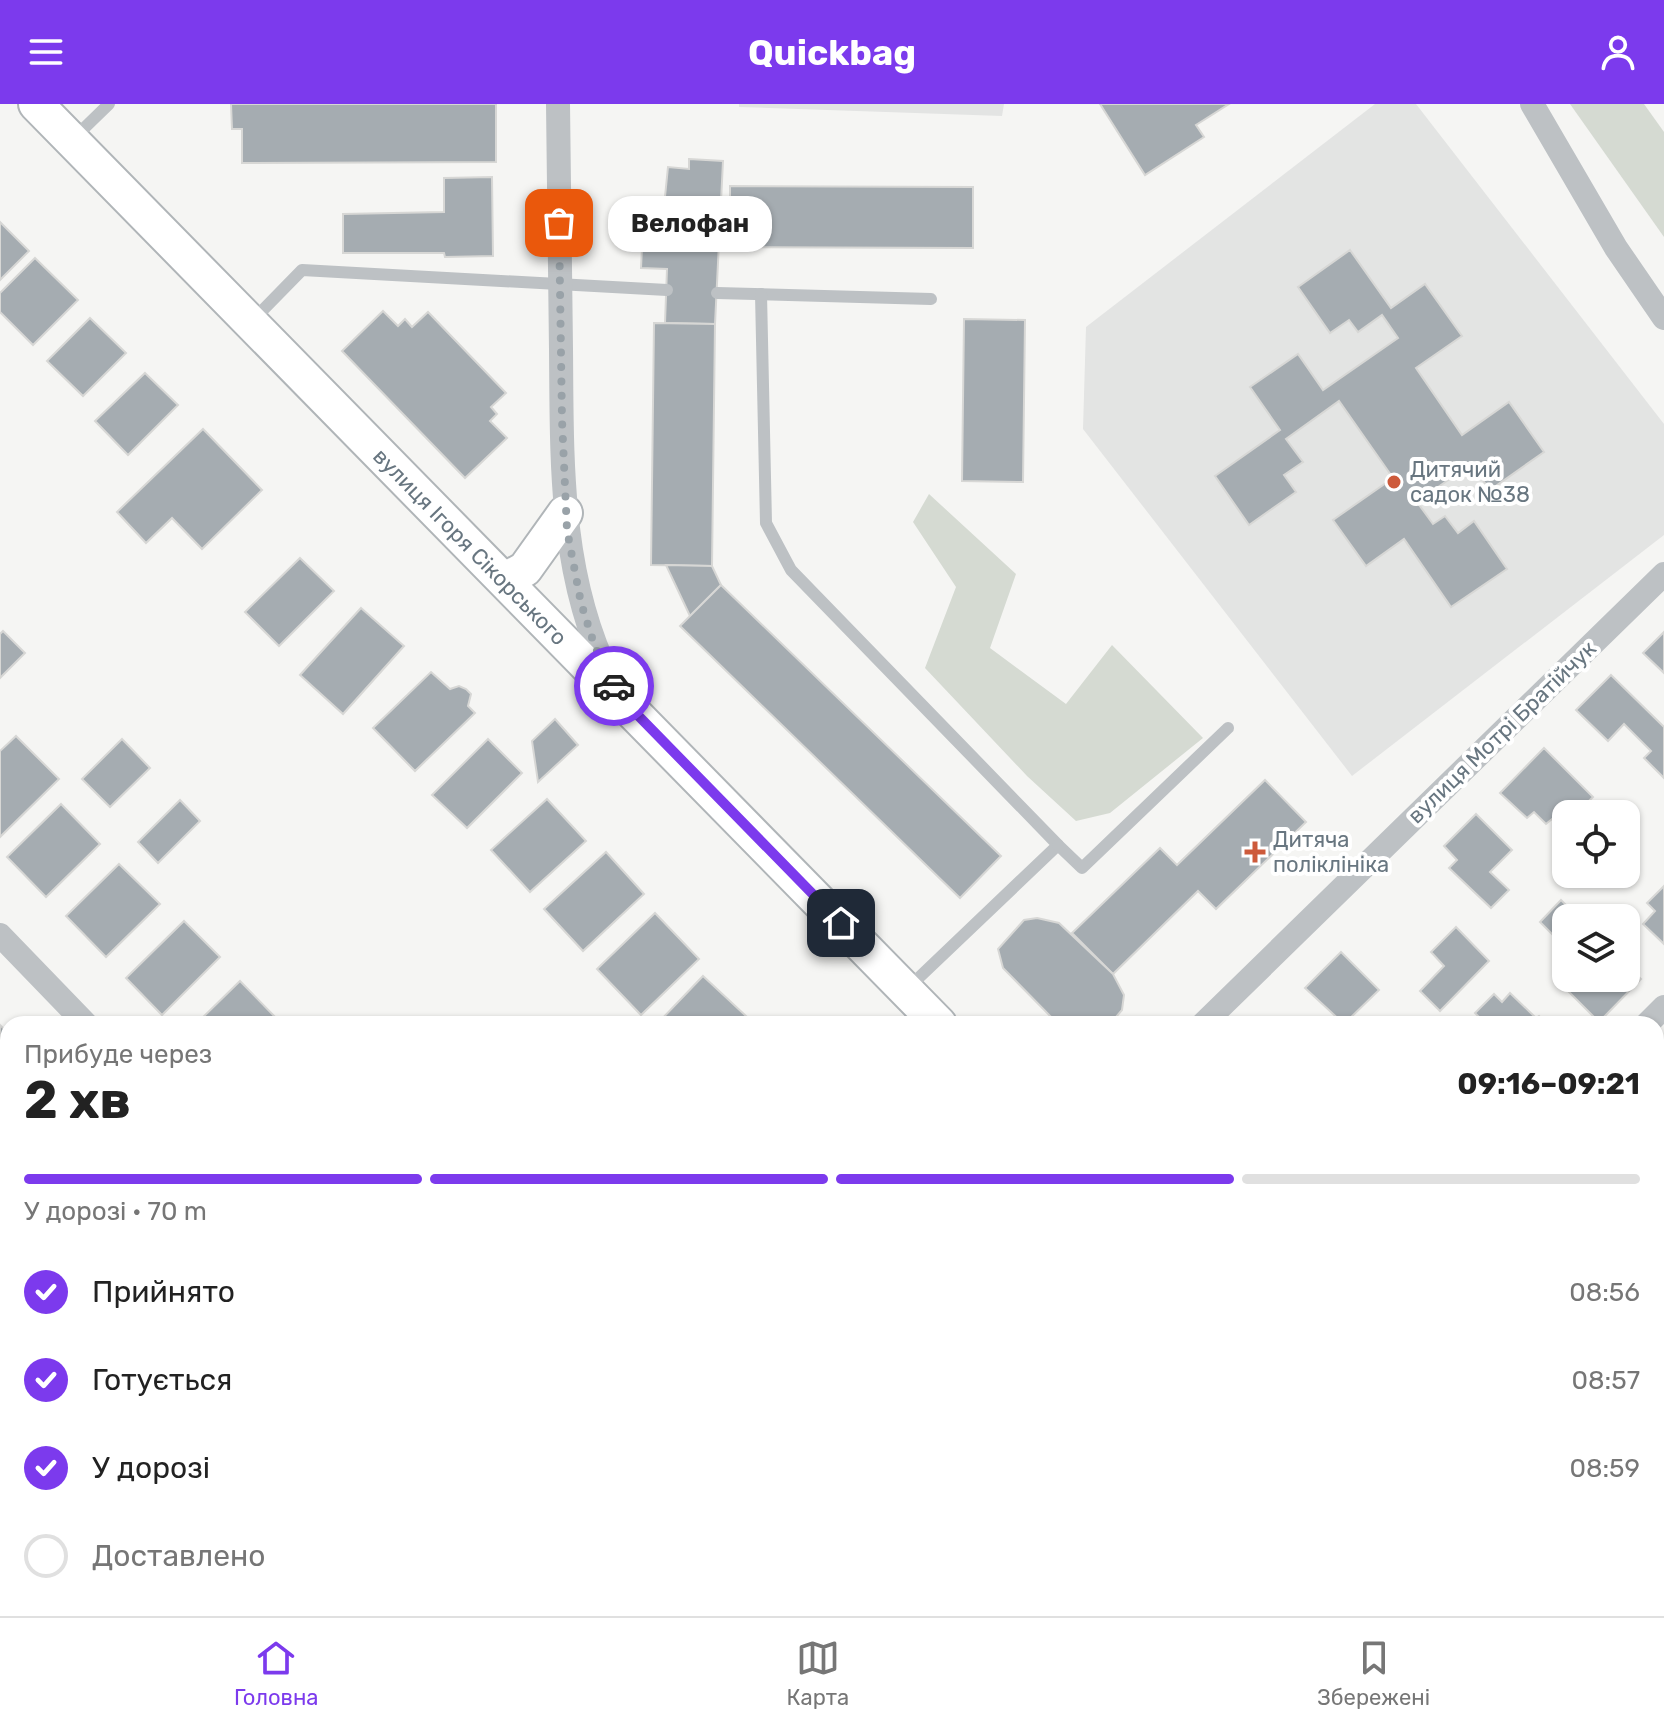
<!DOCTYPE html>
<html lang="uk">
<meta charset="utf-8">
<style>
:root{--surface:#fff;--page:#f2f2f2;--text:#222;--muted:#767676;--line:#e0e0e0;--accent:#7c3aed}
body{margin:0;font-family:Rubik,sans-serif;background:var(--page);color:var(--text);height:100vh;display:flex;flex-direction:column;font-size:30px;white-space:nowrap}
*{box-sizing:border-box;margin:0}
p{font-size:26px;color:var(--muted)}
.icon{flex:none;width:44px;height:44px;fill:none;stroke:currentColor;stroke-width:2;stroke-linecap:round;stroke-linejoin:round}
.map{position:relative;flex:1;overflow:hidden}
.side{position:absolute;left:0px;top:912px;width:1664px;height:600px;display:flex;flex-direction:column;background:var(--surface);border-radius:24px 24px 0 0;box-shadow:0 2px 6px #0004}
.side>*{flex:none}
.tools{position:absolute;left:1552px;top:696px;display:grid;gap:16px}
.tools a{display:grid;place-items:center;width:88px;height:88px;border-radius:16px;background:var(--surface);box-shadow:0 2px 6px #0004;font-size:40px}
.pin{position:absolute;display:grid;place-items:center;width:68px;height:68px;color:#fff;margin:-34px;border-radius:16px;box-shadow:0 4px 12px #0006}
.courier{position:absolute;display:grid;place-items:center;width:80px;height:80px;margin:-40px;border:6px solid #7c3aed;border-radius:50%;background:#fff;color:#222;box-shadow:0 2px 10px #0007}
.bubble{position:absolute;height:56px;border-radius:24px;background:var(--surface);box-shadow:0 2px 6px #0004;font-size:26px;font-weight:700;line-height:56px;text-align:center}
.summary em{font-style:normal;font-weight:700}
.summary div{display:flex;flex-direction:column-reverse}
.summary{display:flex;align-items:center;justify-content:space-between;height:136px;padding:0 24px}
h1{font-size:52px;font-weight:700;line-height:60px}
.bar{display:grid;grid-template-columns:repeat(4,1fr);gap:12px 8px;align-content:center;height:96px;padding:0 24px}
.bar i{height:10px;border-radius:6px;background:var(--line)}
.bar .on{background:var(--accent)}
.bar p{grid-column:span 4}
ol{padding:0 24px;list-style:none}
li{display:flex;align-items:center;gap:24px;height:88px}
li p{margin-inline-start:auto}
li .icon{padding:8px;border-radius:50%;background:var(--accent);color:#fff;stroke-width:4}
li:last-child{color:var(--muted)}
li i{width:44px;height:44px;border:4px solid var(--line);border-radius:50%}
header{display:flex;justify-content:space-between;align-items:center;height:104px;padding:0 24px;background:var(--accent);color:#fff;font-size:36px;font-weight:700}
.tab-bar{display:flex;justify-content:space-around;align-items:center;height:112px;border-top:2px solid var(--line);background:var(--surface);font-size:22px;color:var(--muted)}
.tab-bar a{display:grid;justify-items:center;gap:4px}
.tab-bar .on{color:var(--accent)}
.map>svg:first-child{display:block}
.built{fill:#e3e4e3}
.green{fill:#d5dad2}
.building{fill:#a5acb1;stroke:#d7d7d5;stroke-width:2}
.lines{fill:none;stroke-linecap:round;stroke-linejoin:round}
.secondary-casing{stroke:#b0b5b8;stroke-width:38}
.lane{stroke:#bdc1c4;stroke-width:12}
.street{stroke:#bdc1c4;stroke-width:24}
.secondary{stroke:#fff;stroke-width:34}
.done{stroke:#99a2a8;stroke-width:8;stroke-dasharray:0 14.4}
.route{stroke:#7c3aed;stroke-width:10}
.poi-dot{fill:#cd5a3b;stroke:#fff;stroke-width:3}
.labels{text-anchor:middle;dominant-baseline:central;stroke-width:8;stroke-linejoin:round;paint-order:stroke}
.poi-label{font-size:22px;fill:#687680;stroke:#fff;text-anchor:start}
.street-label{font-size:22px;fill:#687680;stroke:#fff}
</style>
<header><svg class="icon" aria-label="menu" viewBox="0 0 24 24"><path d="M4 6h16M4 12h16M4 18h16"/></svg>Quickbag<svg class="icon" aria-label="person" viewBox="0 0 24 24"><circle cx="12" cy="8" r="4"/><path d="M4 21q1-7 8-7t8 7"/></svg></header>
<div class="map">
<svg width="1664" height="1512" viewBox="0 0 1664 1512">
<rect width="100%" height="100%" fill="#f5f5f3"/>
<g class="built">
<path d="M 739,0 L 1004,0 L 1002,12 L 739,3 Z"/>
<path d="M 1375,0 L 1416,0 L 1664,320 L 1664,431 L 1352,672 L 1083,325 L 1086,223 Z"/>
<path d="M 926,1504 L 1404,1504 L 1412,1512 L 918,1512 Z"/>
</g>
<g class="green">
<path d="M 1570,0 L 1644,0 L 1664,28 L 1664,133 Z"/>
<path d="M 929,390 L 1016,470 L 990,544 L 1066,600 L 1112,541 L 1203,634 L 1110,709 L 1076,717 L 1027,672 L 925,564 L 956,483 L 913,418 Z"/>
</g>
<g class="building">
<path d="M 231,0 L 496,0 L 496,58 L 242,59 L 242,25 L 232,25 Z"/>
<path d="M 1100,0 L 1229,0 L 1196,21 L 1204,33 L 1145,71 Z"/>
<path d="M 689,55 L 723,57 L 715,220 L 665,219 L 667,165 L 641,164 L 643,122 L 662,122 L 668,63 L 689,65 Z"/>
<path d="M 492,73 L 493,152 L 445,153 L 444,149 L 343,149 L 343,110 L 444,108 L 444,74 Z"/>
<path d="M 730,82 L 973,83 L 973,144 L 730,143 Z"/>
<path d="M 0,118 L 29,147 L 0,176 Z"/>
<path d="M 1350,146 L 1391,204 L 1425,180 L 1462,232 L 1416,264 L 1462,331 L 1509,298 L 1544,348 L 1490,386 L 1471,360 L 1417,398 L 1433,420 L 1445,412 L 1458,429 L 1474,417 L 1507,465 L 1451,503 L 1404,435 L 1366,462 L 1333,416 L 1393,374 L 1339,297 L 1286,335 L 1303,358 L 1284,371 L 1296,388 L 1249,421 L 1215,372 L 1280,326 L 1250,283 L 1298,250 L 1323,286 L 1398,234 L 1382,211 L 1358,228 L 1349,216 L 1330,229 L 1298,183 Z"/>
<path d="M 35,154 L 78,196 L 33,241 L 0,208 L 0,189 Z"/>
<path d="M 383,207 L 398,222 L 405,215 L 412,223 L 428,208 L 506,289 L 491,303 L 497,310 L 490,317 L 507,334 L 465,374 L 342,247 Z"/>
<path d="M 90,214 L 126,249 L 83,292 L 47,257 Z"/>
<path d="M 964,215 L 1025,216 L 1023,378 L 962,377 Z"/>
<path d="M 654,219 L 715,220 L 712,462 L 651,461 Z"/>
<path d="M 145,269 L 178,301 L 128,351 L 95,317 Z"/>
<path d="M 203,325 L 262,386 L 202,445 L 172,414 L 146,439 L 117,408 Z"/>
<path d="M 300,454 L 334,487 L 279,542 L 245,508 Z"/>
<path d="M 666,461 L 712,462 L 721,481 L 690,512 Z"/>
<path d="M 721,481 L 1001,752 L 960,794 L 680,522 Z"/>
<path d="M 361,504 L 404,542 L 343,610 L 300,571 Z"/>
<path d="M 3,527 L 25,549 L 0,574 L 0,530 Z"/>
<path d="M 1664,528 L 1664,569 L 1643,549 Z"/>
<path d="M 431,568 L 450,585 L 459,582 L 466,585 L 471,590 L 468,602 L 475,609 L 415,667 L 373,624 Z"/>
<path d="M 1611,571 L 1664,623 L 1664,674 L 1644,654 L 1651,647 L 1624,620 L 1608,637 L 1576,606 Z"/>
<path d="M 555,615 L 578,641 L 538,678 L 532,637 Z"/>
<path d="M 16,632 L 59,675 L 0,733 L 0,647 Z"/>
<path d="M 122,635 L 150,664 L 110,703 L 82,675 Z"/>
<path d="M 488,635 L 522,669 L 467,724 L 432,691 Z"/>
<path d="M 1544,644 L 1593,693 L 1576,710 L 1566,710 L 1566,720 L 1562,725 L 1552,715 L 1546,720 L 1534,708 L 1527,714 L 1500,689 Z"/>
<path d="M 1265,676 L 1306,718 L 1216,805 L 1198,787 L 1113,870 L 1072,829 L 1160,744 L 1177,761 Z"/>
<path d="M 547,695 L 586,737 L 530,788 L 491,746 Z"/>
<path d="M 180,696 L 200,717 L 158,759 L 138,738 Z"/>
<path d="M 61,700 L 100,740 L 46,793 L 7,753 Z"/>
<path d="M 1476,710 L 1512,746 L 1490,768 L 1509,786 L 1491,804 L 1449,764 L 1457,756 L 1444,742 Z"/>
<path d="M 606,748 L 644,790 L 583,847 L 544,805 Z"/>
<path d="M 119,760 L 160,800 L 106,853 L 66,812 Z"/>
<path d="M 1664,782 L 1664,840 L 1643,820 L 1655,807 L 1647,799 Z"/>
<path d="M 1561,796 L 1579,814 L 1566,814 L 1566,844 L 1540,818 Z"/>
<path d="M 655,809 L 699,855 L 641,911 L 597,865 Z"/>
<path d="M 1037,814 L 1059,819 L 1113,870 L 1124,891 L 1122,906 L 1110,920 L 1058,920 L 1003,864 L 998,845 L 1024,816 Z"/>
<path d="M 184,817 L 220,853 L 162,911 L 126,874 Z"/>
<path d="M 1456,823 L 1489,857 L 1440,907 L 1420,887 L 1444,862 L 1431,848 Z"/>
<path d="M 1341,848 L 1379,886 L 1344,920 L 1305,884 Z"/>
<path d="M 1626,861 L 1641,875 L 1599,918 L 1556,875 L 1566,866 L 1566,874 L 1626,874 Z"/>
<path d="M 703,872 L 746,912 L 738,920 L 657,920 Z"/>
<path d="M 240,877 L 280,918 L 277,920 L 196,920 Z"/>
<path d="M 1510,889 L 1536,914 L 1539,912 L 1547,920 L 1480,920 L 1483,917 L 1475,909 L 1494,890 L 1502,898 Z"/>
<path d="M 0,921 L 8,929 L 8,965 L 0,972 Z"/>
<path d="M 8,994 L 8,1056 L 0,1048 L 0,1002 Z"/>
<path d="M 1661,1168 L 1664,1170 L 1664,1246 L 1656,1238 L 1656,1173 Z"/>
<path d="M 8,1448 L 8,1504 L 33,1504 L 25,1512 L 0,1512 L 0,1456 Z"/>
<path d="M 62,1504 L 89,1504 L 97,1512 L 54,1512 Z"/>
<path d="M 469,1504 L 498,1504 L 490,1512 L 476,1512 Z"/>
<path d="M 744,1504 L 787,1504 L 779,1512 L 751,1512 Z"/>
<path d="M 1014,1504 L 1032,1504 L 1023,1512 Z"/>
</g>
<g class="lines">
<g class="secondary-casing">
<g id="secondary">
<path id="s1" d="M 36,0 L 939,920"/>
<path d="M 505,476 L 525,465 L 565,409"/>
<path d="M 1505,1504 L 1513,1512"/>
</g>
</g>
<g class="lane">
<path d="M 74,34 L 109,0"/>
<path d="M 717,189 L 931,195"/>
<path d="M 761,190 L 766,419 L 791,466 L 1058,741 L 908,884"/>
<path d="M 252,217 L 302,166 L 667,186"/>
<path d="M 1058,741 L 1082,764 L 1228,624"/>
</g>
<g class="street">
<path d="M 558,0 C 559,82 560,163 561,245 C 562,357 559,471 610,574"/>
<path d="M 1532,0 L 1616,144 L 1664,214"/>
<path d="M 0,831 L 86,920"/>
<path d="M 1203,920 L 1664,470"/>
<path d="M 1647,920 L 1664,903"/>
<path d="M 1656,1328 L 1664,1321"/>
<path d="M 587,1512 L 596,1504"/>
</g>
<use href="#secondary" class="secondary"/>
</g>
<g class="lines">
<path class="done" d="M 559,119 L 562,316 L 567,426 L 581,499 L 595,543 L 614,582"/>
<path class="route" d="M 614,582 L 619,592 L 841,819"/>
</g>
<g class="poi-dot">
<circle cx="1394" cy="378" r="8"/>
<path d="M1251 736h8v8h8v8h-8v8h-8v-8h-8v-8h8z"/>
</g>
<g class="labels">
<g class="poi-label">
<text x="1410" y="365">Дитячий<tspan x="1410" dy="25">садок №38</tspan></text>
<text x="1273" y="735">Дитяча<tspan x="1273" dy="25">поліклініка</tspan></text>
</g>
<g class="street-label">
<text stroke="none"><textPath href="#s1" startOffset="620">вулиця Ігоря Сікорського</textPath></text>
<text transform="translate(1502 628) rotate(-44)">вулиця Мотрі Братійчук</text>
</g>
</g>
</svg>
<div class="tools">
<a><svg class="icon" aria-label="locate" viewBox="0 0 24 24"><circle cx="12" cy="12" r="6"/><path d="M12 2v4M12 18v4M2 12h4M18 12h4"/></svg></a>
<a><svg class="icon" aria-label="layers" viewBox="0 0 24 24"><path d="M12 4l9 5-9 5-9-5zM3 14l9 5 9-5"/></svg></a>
</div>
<div class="pin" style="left:559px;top:119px;background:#ea580c"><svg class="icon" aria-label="bag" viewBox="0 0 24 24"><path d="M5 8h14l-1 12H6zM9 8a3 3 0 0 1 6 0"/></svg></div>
<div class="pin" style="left:841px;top:819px;background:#1f2937"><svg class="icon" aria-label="home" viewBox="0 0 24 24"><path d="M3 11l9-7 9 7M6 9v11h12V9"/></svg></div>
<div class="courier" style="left:614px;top:582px"><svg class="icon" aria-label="car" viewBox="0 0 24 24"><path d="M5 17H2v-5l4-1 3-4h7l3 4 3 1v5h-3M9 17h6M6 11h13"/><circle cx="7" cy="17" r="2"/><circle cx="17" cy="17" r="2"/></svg></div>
<div class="bubble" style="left:608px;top:92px;width:164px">Велофан</div>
<section class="side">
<div class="summary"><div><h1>2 хв</h1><p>Прибуде через</p></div><em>09:16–09:21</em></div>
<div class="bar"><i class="on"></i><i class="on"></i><i class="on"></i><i></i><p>У дорозі · 70 m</p></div>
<ol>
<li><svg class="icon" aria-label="check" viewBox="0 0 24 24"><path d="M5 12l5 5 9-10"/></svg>Прийнято<p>08:56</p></li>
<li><svg class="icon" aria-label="check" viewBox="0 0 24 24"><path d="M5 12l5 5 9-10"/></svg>Готується<p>08:57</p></li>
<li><svg class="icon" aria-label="check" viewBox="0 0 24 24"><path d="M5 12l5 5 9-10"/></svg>У дорозі<p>08:59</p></li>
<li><i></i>Доставлено</li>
</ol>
</section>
</div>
<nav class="tab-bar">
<a class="on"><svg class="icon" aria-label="home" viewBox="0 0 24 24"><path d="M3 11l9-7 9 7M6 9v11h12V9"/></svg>Головна</a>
<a><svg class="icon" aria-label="map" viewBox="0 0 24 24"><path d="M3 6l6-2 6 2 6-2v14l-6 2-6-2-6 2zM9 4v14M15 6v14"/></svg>Карта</a>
<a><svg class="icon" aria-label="saved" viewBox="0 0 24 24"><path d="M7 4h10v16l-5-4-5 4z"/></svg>Збережені</a>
</nav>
